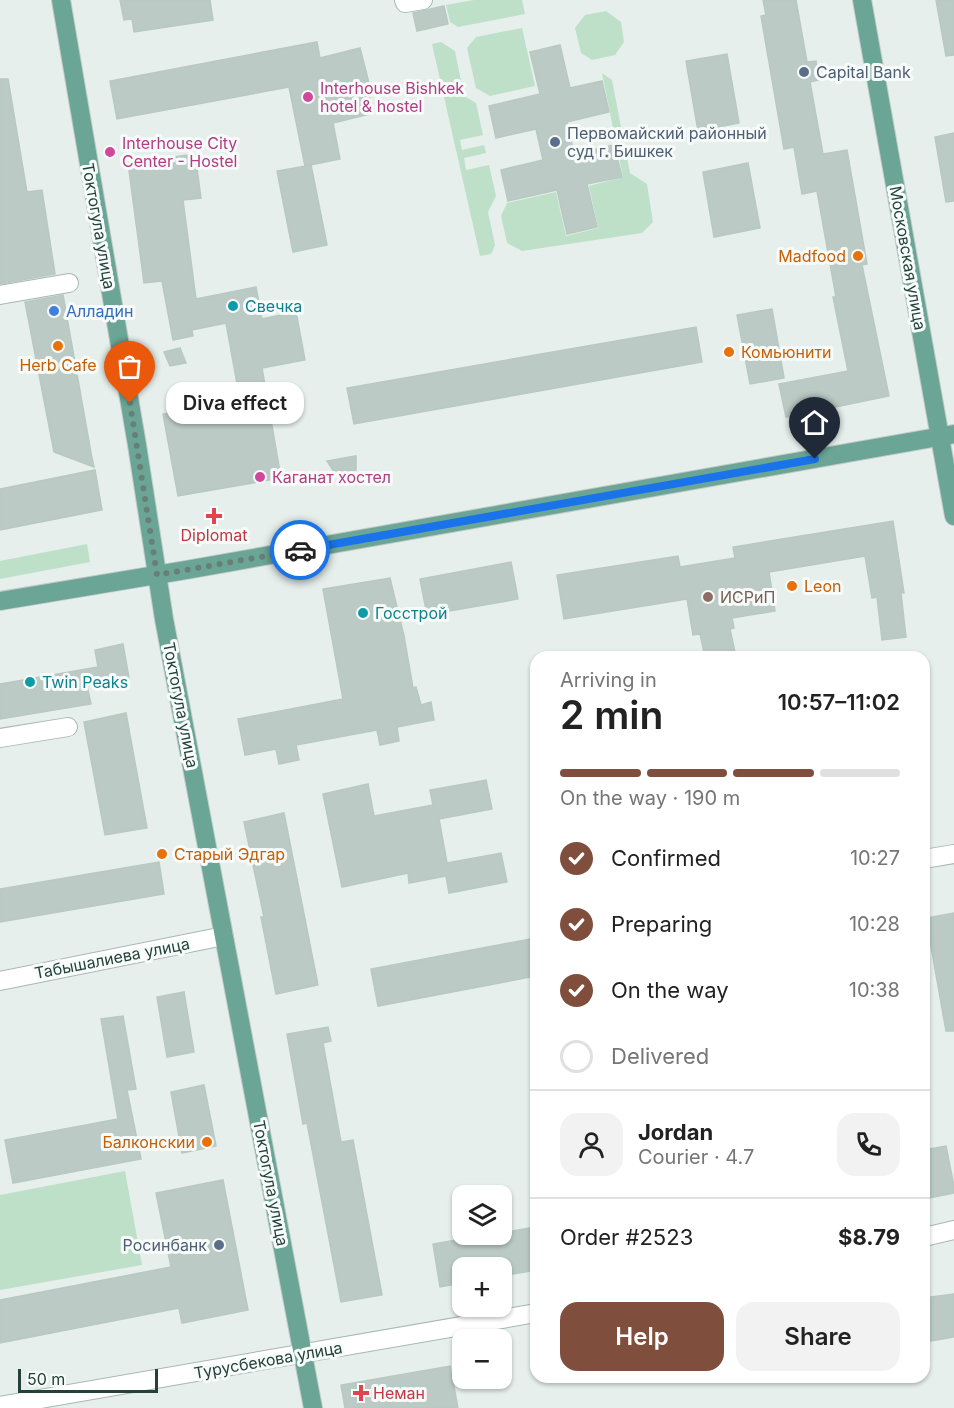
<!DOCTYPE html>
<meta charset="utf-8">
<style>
:root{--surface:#fff;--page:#f2f2f2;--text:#222;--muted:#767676;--line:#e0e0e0;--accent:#804e3d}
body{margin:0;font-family:Inter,sans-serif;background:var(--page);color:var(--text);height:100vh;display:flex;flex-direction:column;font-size:22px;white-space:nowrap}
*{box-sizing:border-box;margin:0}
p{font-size:20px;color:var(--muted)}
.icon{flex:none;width:33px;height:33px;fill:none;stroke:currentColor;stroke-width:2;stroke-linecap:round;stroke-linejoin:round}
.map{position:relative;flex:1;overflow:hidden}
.side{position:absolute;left:530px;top:651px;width:400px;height:732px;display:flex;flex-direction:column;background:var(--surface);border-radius:18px;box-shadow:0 2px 4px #0004}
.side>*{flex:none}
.tools{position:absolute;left:452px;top:1185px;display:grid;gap:12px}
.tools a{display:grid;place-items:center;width:60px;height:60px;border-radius:12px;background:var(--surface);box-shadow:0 2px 4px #0004;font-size:30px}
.scale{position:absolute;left:18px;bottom:15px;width:140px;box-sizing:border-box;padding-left:6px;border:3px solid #24423a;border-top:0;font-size:16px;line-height:21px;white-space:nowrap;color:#24423a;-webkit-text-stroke:4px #f7fbf9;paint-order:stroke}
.pin{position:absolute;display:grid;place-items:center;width:51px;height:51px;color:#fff;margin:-62px -26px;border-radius:50% 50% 50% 0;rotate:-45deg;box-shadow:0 0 6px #0007}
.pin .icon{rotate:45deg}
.courier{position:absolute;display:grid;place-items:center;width:60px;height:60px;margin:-30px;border:4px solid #1a73e8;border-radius:50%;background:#fff;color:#222;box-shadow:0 2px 8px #0007}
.bubble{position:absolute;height:42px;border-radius:18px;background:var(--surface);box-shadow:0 2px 4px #0004;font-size:20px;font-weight:600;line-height:42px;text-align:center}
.overview em{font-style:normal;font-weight:600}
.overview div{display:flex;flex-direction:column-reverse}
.overview{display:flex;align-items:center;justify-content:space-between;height:102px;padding:0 30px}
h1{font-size:39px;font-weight:600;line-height:45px}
.bar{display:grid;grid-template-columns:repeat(4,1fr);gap:9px 6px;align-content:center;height:72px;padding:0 30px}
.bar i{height:8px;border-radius:4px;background:var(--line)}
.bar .current{background:var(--accent)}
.bar p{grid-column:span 4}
.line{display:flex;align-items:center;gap:15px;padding:0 30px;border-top:2px solid var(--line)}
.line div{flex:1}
.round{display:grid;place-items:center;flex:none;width:63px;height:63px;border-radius:18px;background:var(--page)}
ol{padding:0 30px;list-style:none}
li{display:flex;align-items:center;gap:18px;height:66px}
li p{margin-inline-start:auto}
li .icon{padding:6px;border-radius:50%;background:var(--accent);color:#fff;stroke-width:4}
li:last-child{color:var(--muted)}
li i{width:33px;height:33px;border:3px solid var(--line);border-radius:50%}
.primary-button{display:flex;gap:12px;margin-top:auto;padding:12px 30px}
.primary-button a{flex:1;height:69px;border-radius:18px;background:var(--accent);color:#fff;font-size:24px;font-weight:600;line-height:69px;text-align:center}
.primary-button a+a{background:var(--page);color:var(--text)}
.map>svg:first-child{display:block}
.green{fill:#bfe0c8}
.building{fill:#bbcac4;stroke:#b8c9c2;stroke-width:1.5}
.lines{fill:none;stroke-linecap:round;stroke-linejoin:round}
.minor-casing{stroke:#a8b8b2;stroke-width:20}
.major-casing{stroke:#c2cac8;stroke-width:20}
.minor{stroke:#fff;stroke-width:18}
.major{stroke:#6aa596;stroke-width:18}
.done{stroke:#687f78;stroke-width:6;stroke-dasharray:0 10.8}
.route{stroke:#1a73e8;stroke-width:8}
.service-dot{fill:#5c6f8a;stroke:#f7fbf9;stroke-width:2}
.hotel-dot{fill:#d1479c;stroke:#f7fbf9;stroke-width:2}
.food-dot{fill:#e8710a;stroke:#f7fbf9;stroke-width:2}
.culture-dot{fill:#0f9aa8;stroke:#f7fbf9;stroke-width:2}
.shop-dot{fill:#3f7fe0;stroke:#f7fbf9;stroke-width:2}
.health-dot{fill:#e0444e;stroke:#f7fbf9;stroke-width:2}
.education-dot{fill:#8d6e63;stroke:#f7fbf9;stroke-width:2}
.labels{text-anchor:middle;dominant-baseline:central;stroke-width:6;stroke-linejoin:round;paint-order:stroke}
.service-label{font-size:16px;fill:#4e5e75;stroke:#f7fbf9;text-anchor:start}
.hotel-label{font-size:16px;fill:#b23c85;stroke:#f7fbf9;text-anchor:start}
.street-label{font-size:16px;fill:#24423a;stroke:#f7fbf9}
.food-label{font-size:16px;fill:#c56008;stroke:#f7fbf9;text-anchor:start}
.culture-label{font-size:16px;fill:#0d838f;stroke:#f7fbf9;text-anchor:start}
.shop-label{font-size:16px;fill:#366cbe;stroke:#f7fbf9;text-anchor:start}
.health-label{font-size:16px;fill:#be3a42;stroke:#f7fbf9}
.education-label{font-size:16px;fill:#785e54;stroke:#f7fbf9;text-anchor:start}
</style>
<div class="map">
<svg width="954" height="1408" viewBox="0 0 954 1408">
<rect width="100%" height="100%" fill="#e6efeb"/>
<g class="green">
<path d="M 474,0 L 522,0 L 525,14 L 458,27 L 450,22 L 446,5 Z"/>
<path d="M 606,11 L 621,22 L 624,42 L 615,55 L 592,60 L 581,53 L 575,28 L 585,15 Z"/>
<path d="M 522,28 L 535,86 L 490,96 L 476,88 L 467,48 L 476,37 Z"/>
<path d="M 441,42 L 455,51 L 464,96 L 476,103 L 483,135 L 460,140 L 462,150 L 484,145 L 486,153 L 464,158 L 466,170 L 489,165 L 496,196 L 488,212 L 495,245 L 491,254 L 480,256 L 432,44 Z"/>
<path d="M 602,73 L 612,80 L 630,173 L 647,184 L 653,222 L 642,233 L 522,251 L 507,243 L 501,216 L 507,203 L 556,192 L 566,236 L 598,228 L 589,186 L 623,177 Z"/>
<path d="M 87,544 L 90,562 L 0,579 L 0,561 Z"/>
<path d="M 125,1171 L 142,1265 L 0,1290 L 0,1195 Z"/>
</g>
<g class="building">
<path d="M 120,0 L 210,0 L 213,20 L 134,32 L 132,19 L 124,20 Z"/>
<path d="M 763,0 L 796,0 L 807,62 L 816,61 L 819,80 L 810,82 L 823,154 L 847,150 L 867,264 L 862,265 L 889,396 L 786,417 L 779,384 L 848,371 L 833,297 L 836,297 L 817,191 L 802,194 L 794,147 L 784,149 L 761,16 L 766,15 Z"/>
<path d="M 936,0 L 954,0 L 954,55 L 946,56 Z"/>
<path d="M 444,6 L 448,24 L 417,31 L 413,13 Z"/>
<path d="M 317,42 L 320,58 L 360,48 L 370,87 L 367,88 L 374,113 L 333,123 L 340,159 L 305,166 L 289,87 L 117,119 L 110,81 Z"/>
<path d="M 560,45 L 570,88 L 602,81 L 609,112 L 567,122 L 574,154 L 614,145 L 622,177 L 587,184 L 597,227 L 567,234 L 557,190 L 508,201 L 501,170 L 543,160 L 536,129 L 496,138 L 489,106 L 540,94 L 530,52 Z"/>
<path d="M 727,54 L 739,123 L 698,131 L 686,61 Z"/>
<path d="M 0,79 L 8,79 L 27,192 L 42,190 L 55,274 L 0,284 Z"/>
<path d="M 954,133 L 954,201 L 946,202 L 935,137 Z"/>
<path d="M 195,154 L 201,198 L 183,200 L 196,299 L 256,287 L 262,319 L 296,312 L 305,360 L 262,368 L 281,478 L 178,496 L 163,414 L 240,400 L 226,323 L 192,330 L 193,336 L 173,340 L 162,281 L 144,283 L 128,163 Z"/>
<path d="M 748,163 L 760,228 L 714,237 L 703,172 Z"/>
<path d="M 311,165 L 327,245 L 293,252 L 277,171 Z"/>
<path d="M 63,295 L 91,453 L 94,467 L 54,452 L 25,302 Z"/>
<path d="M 772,309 L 784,378 L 750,384 L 737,315 Z"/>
<path d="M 696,327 L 702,362 L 354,424 L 347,388 Z"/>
<path d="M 180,348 L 186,363 L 170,366 L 164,352 Z"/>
<path d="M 356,456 L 356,470 L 336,475 L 327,461 Z"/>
<path d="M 95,470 L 102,510 L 0,530 L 0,489 Z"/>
<path d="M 893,521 L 904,593 L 901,593 L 906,637 L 882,640 L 877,597 L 872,598 L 865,556 L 769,572 L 775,611 L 732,618 L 734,628 L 730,629 L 736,657 L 705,657 L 700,634 L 693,635 L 687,599 L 564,619 L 557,575 L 678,556 L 680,567 L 735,558 L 733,547 Z"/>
<path d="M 511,562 L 518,599 L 427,615 L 420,579 Z"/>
<path d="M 390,578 L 404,636 L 413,688 L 416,687 L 421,705 L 431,702 L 434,720 L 397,727 L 399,741 L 380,745 L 377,730 L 296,745 L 299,760 L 279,764 L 276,749 L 245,755 L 238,719 L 343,699 L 323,589 Z"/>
<path d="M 123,644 L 129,678 L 87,686 L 91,704 L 0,719 L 0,684 L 98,667 L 95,650 Z"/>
<path d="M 126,713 L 147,828 L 105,835 L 84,722 Z"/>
<path d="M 486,780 L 492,809 L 439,819 L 447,863 L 501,853 L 507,882 L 449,893 L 446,876 L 409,883 L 408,873 L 342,887 L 323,794 L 368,784 L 374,816 L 433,805 L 430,790 Z"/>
<path d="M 284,813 L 318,985 L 276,994 L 261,917 L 264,917 L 244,822 Z"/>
<path d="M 159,862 L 164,894 L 0,922 L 0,889 Z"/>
<path d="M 954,913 L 954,1031 L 946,1031 L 926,918 Z"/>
<path d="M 536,938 L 536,976 L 378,1006 L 371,969 Z"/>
<path d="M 184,992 L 194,1052 L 167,1057 L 157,997 Z"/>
<path d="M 123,1016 L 136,1089 L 127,1090 L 141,1159 L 13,1183 L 5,1140 L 118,1119 L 101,1019 Z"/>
<path d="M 328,1027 L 331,1041 L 323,1043 L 341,1142 L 353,1140 L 382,1295 L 341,1302 L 307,1123 L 303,1124 L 287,1034 Z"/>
<path d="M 204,1085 L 216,1146 L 182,1153 L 171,1092 Z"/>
<path d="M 946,1146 L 954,1186 L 954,1193 L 924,1199 L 924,1150 Z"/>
<path d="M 223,1180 L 248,1310 L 182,1323 L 179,1308 L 0,1343 L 0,1300 L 171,1267 L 156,1193 Z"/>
<path d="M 536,1227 L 536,1270 L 501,1276 L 501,1268 L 462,1268 L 462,1283 L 440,1287 L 433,1244 L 490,1234 L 501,1234 L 501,1233 Z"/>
<path d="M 954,1294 L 954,1337 L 924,1342 L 924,1298 Z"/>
<path d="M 450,1366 L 458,1408 L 345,1408 L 341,1385 Z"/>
</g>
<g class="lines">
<g class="minor-casing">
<g id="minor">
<path d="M 404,0 L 405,3 L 423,0"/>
<path d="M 0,295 L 69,283"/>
<path d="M 0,738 L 68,727"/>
<path d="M 924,859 L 954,854"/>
<path d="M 0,981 L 224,936"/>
<path d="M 924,1237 L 954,1230"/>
<path d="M 0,1406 L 536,1313"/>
</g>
</g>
<g class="major-casing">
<g id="major">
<path d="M 61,0 L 137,445 L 164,619 L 313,1408"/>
<path d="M 862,0 L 954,516"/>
<path d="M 0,601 L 186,570 L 954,434"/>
</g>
</g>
<use href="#minor" class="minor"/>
<use href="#major" class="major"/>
</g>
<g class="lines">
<path class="done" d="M 130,403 L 157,575 L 300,550"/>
<path class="route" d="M 300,550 L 815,459"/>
</g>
<g class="service-dot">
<circle cx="804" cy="72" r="6"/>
<circle cx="555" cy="142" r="6"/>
<circle cx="219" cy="1245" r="6"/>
</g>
<g class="hotel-dot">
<circle cx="308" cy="97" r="6"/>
<circle cx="110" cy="152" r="6"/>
<circle cx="260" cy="477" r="6"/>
</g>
<g class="food-dot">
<circle cx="858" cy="256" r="6"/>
<circle cx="58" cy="346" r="6"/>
<circle cx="729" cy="352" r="6"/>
<circle cx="792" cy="586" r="6"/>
<circle cx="162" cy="854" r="6"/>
<circle cx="207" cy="1142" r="6"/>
</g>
<g class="culture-dot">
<circle cx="233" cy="306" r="6"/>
<circle cx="363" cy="613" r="6"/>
<circle cx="30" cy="682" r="6"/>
</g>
<circle class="shop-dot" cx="54" cy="311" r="6"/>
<g class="health-dot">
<path d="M211 507h6v6h6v6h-6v6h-6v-6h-6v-6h6z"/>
<path d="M358 1384h6v6h6v6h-6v6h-6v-6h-6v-6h6z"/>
</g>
<circle class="education-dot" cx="708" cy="597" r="6"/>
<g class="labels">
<g class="service-label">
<text x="816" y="72">Capital Bank</text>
<text x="567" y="133">Первомайский районный<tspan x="567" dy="18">суд г. Бишкек</tspan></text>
<text x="207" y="1245" text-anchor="end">Росинбанк</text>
</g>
<g class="hotel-label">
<text x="320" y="88">Interhouse Bishkek<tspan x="320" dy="18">hotel &amp; hostel</tspan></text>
<text x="122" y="143">Interhouse City<tspan x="122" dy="18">Center - Hostel</tspan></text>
<text x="272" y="477">Каганат хостел</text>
</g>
<g class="street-label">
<text transform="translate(99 226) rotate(80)">Токтогула улица</text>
<text transform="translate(908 258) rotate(80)">Московская улица</text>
<text transform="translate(181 705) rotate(79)">Токтогула улица</text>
<text transform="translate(112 958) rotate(-11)">Табышалиева улица</text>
<text transform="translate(271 1183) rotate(79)">Токтогула улица</text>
<text transform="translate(268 1360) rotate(-10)">Турусбекова улица</text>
</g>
<g class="food-label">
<text x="846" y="256" text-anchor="end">Madfood</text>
<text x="741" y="352">Комьюнити</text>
<text x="58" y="365" text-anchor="middle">Herb Cafe</text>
<text x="804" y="586">Leon</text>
<text x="174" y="854">Старый Эдгар</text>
<text x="195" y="1142" text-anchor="end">Балконскии</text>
</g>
<g class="culture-label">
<text x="245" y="306">Свечка</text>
<text x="375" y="613">Госстрой</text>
<text x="42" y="682">Twin Peaks</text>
</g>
<g class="shop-label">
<text x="66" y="311">Алладин</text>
</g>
<g class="health-label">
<text x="214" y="535">Diplomat</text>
<text x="373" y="1393" text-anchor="start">Неман</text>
</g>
<g class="education-label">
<text x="720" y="597">ИСРиП</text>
</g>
</g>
</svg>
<div class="tools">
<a><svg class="icon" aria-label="layers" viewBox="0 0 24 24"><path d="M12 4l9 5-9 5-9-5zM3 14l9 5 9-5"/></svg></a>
<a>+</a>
<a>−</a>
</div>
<div class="scale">50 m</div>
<div class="pin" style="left:130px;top:403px;background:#ea580c"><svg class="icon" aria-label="bag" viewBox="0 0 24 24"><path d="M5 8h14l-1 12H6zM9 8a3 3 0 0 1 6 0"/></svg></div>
<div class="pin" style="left:815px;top:459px;background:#1f2937"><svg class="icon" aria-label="home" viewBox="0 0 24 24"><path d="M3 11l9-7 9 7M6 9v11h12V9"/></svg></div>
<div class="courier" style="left:300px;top:550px"><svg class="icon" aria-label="car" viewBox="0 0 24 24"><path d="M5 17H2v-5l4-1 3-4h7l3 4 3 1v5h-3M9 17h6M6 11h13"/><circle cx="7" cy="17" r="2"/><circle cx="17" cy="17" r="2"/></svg></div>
<div class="bubble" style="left:166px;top:382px;width:138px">Diva effect</div>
<section class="side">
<div class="overview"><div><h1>2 min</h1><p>Arriving in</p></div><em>10:57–11:02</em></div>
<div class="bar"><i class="current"></i><i class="current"></i><i class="current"></i><i></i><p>On the way · 190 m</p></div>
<ol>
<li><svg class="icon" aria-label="check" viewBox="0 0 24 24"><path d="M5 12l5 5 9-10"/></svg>Confirmed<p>10:27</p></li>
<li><svg class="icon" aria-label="check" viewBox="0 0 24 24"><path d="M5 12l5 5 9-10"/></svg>Preparing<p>10:28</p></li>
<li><svg class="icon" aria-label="check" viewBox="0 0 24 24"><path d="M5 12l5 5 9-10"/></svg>On the way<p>10:38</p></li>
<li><i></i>Delivered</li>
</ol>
<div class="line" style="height:108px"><a class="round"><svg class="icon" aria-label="person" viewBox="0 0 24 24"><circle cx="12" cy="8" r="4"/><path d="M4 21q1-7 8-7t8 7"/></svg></a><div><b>Jordan</b><p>Courier · 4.7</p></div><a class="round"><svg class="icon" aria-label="phone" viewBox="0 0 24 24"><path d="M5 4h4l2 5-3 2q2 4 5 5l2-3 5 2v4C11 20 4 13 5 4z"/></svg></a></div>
<div class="line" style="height:78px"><div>Order #2523</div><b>$8.79</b></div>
<div class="primary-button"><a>Help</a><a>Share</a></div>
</section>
</div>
